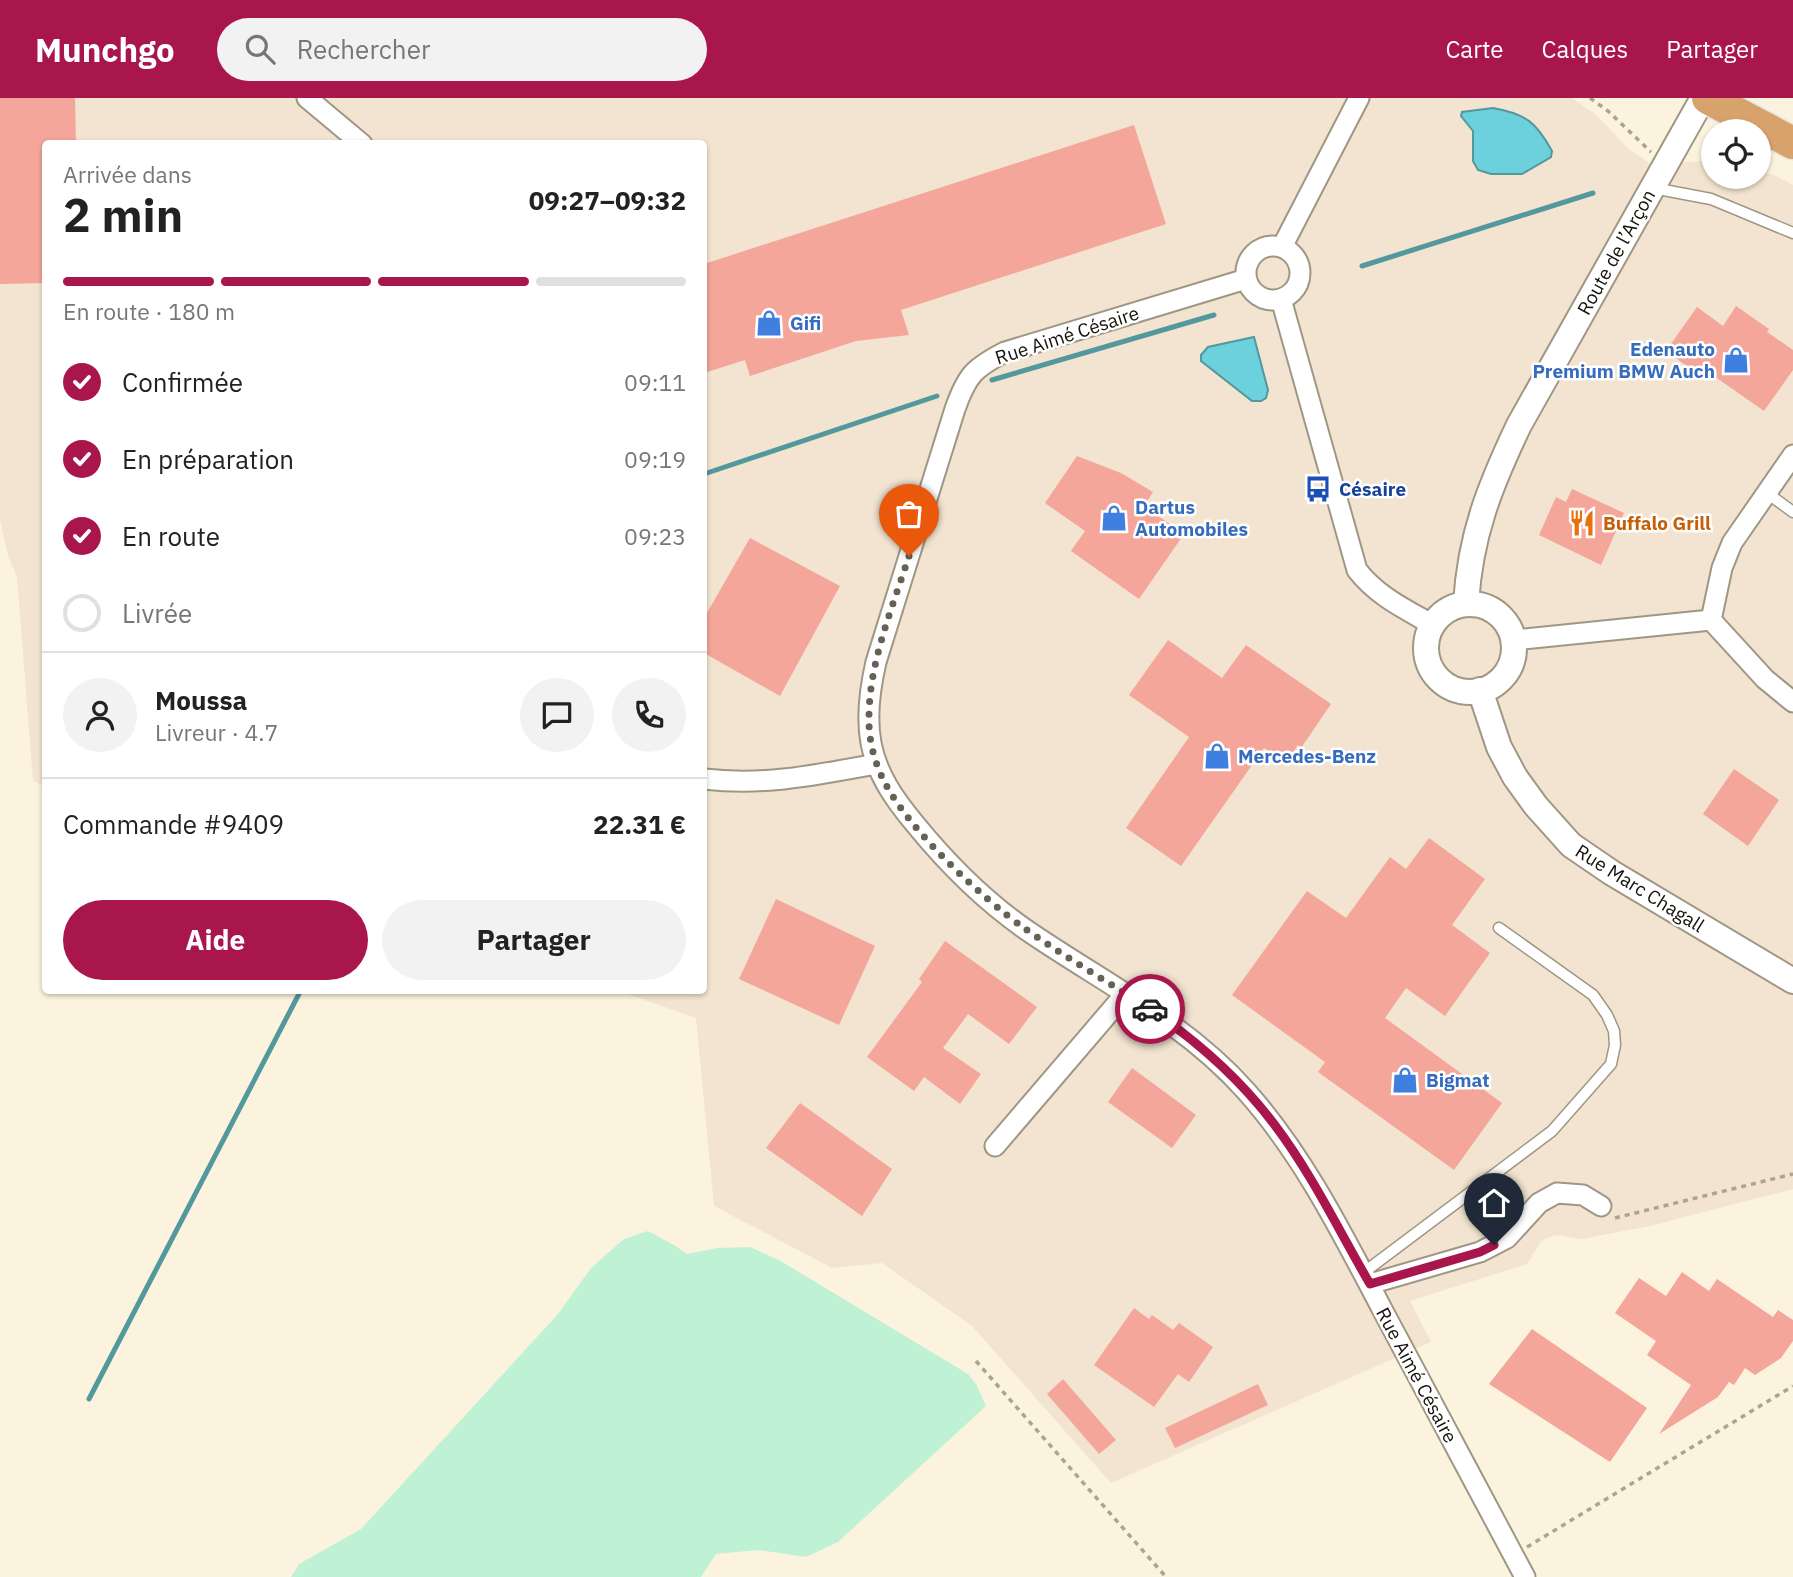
<!DOCTYPE html>
<html lang="fr">
<meta charset="utf-8">
<style>
:root{--surface:#fff;--page:#f2f2f2;--text:#222;--muted:#767676;--line:#e0e0e0;--accent:#a9164c}
body{margin:0;font-family:"IBM Plex Sans",sans-serif;background:var(--page);color:var(--text);height:100vh;display:flex;flex-direction:column;font-size:26px;white-space:nowrap}
*{box-sizing:border-box;margin:0}
p{font-size:23px;color:var(--muted)}
.icon{flex:none;width:38px;height:38px;fill:none;stroke:currentColor;stroke-width:2;stroke-linecap:round;stroke-linejoin:round}
.map{position:relative;flex:1;overflow:hidden}
.drawer{position:absolute;left:42px;top:42px;width:665px;height:854px;display:flex;flex-direction:column;background:var(--surface);border-radius:7px;box-shadow:0 2px 5px #0004}
.drawer>*{flex:none}
.buttons{position:absolute;left:1701px;top:21px;display:grid;gap:14px}
.buttons a{display:grid;place-items:center;width:70px;height:70px;border-radius:50%;background:var(--surface);box-shadow:0 2px 5px #0004;font-size:35px}
.pin{position:absolute;display:grid;place-items:center;width:60px;height:60px;color:#fff;margin:-72px -30px;border-radius:50% 50% 50% 0;rotate:-45deg;box-shadow:0 0 7px #0007}
.pin .icon{rotate:45deg}
.courier{position:absolute;display:grid;place-items:center;width:70px;height:70px;margin:-35px;border:5px solid #a9164c;border-radius:50%;background:#fff;color:#222;box-shadow:0 2px 9px #0007}
.headline em{font-style:normal;font-weight:700}
.headline div{display:flex;flex-direction:column-reverse}
.headline{display:flex;align-items:center;justify-content:space-between;height:119px;padding:0 21px}
h1{font-size:46px;font-weight:700;line-height:52px}
.bar{display:grid;grid-template-columns:repeat(4,1fr);gap:10px 7px;align-content:center;height:84px;padding:0 21px}
.bar i{height:9px;border-radius:5px;background:var(--line)}
.bar .on{background:var(--accent)}
.bar p{grid-column:span 4}
.line{display:flex;align-items:center;gap:18px;padding:0 21px;border-top:2px solid var(--line)}
.line div{flex:1}
.round{display:grid;place-items:center;flex:none;width:74px;height:74px;border-radius:37px;background:var(--page)}
ol{padding:0 21px;list-style:none}
li{display:flex;align-items:center;gap:21px;height:77px}
li p{margin-inline-start:auto}
li .icon{padding:7px;border-radius:50%;background:var(--accent);color:#fff;stroke-width:4}
li:last-child{color:var(--muted)}
li i{width:38px;height:38px;border:4px solid var(--line);border-radius:50%}
.cta{display:flex;gap:14px;margin-top:auto;padding:14px 21px}
.cta a{flex:1;height:80px;border-radius:42px;background:var(--accent);color:#fff;font-size:28px;font-weight:700;line-height:80px;text-align:center}
.cta a+a{background:var(--page);color:var(--text)}
header{display:flex;align-items:center;gap:42px;box-sizing:border-box;height:98px;padding:0 35px;background:var(--accent);color:#fff}
header strong{font-size:33px}
nav{display:flex;gap:38px;margin-inline-start:auto;font-size:24px}
.search{width:490px;height:63px;background:var(--page);display:flex;align-items:center;gap:18px;box-sizing:border-box;padding:0 24px;border-radius:38px;color:var(--muted);font-size:26px}
.map>svg:first-child{display:block}
.commercial{fill:#f2e4d0}
.green{fill:#bff2d4}
.water{fill:#6cd1dc;stroke:#52989d;stroke-width:2}
.lines{fill:none;stroke-linecap:round;stroke-linejoin:round}
.stream{stroke:#52989d;stroke-width:5}
.building{fill:#f4a69a}
.service-casing{stroke:#9f9784;stroke-width:13}
.minor-casing{stroke:#9f9784;stroke-width:23}
.tertiary-casing{stroke:#9f9784;stroke-width:28}
.trunk-casing{stroke:#e3e3e2;stroke-width:35}
.path{stroke:#aba494;stroke-width:3.5;stroke-dasharray:5 5;stroke-linecap:butt}
.service{stroke:#fff;stroke-width:10}
.minor{stroke:#fff;stroke-width:19}
.tertiary{stroke:#fff;stroke-width:24}
.trunk{stroke:#d8a26c;stroke-width:32}
.done{stroke:#666155;stroke-width:7;stroke-dasharray:0 12.6}
.route{stroke:#a9164c;stroke-width:9}
.labels{text-anchor:middle;dominant-baseline:central;stroke-width:5;stroke-linejoin:round;paint-order:stroke}
.street-label{font-size:19px;fill:#15120b;stroke:#fff}
.shop-label{font-size:19px;font-weight:bold;fill:#366cbe;stroke:#fff;text-anchor:start}
.transit-label{font-size:19px;font-weight:bold;fill:#164399;stroke:#fff;text-anchor:start}
.food-label{font-size:19px;font-weight:bold;fill:#c56008;stroke:#fff;text-anchor:start}
</style>
<header>
<strong>Munchgo</strong>
<div class="search"><svg class="icon" aria-label="search" viewBox="0 0 24 24"><circle cx="10" cy="10" r="6"/><path d="M15 15l6 6"/></svg>Rechercher</div>
<nav><a>Carte</a><a>Calques</a><a>Partager</a></nav>
</header>
<div class="map">
<svg width="1793" height="1479" viewBox="0 0 1793 1479">
<rect width="100%" height="100%" fill="#fcf3de"/>
<path class="commercial" d="M 0,0 L 1572,0 L 1596,17 L 1629,51 L 1652,67 L 1713,62 L 1713,79 L 1759,79 L 1759,72 L 1778,79 L 1793,87 L 1793,1091 L 1650,1128 L 1582,1141 L 1556,1137 L 1542,1142 L 1527,1166 L 1410,1203 L 1431,1244 L 1111,1385 L 972,1228 L 882,1165 L 832,1170 L 714,1108 L 696,920 L 619,893 L 704,892 L 704,46 L 46,46 L 45,688 L 33,683 L 17,479 L 8,458 L 0,422 Z"/>
<path class="green" d="M 648,1133 L 674,1147 L 687,1156 L 717,1150 L 750,1149 L 779,1162 L 968,1276 L 976,1286 L 986,1308 L 838,1444 L 806,1459 L 759,1452 L 716,1456 L 701,1479 L 291,1479 L 299,1466 L 361,1431 L 558,1216 L 591,1170 L 624,1141 Z"/>
<g class="water">
<path d="M 1493,10 C 1526,16 1536,24 1552,53 L 1551,59 L 1522,76 L 1491,76 L 1478,72 L 1473,63 L 1473,33 L 1461,18 L 1462,14 Z"/>
<path d="M 1254,239 L 1268,292 L 1266,300 L 1261,303 L 1252,303 L 1201,263 L 1201,257 L 1208,249 Z"/>
</g>
<g class="lines">
<g class="stream">
<path d="M 1362,168 L 1593,95"/>
<path d="M 992,282 L 1214,217"/>
<path d="M 704,376 L 937,298"/>
<path d="M 89,1301 L 301,892"/>
</g>
</g>
<g class="building">
<path d="M 0,0 L 75,0 L 76,46 L 46,46 L 46,185 L 0,186 Z"/>
<path d="M 1134,27 L 1166,126 L 901,212 L 909,237 L 856,243 L 750,278 L 745,262 L 704,275 L 704,166 Z"/>
<path d="M 1736,208 L 1769,231 L 1767,234 L 1793,252 L 1793,272 L 1764,313 L 1711,276 L 1706,282 L 1666,253 L 1697,209 L 1723,228 Z"/>
<path d="M 1077,358 L 1121,375 L 1153,394 L 1144,408 L 1184,436 L 1139,501 L 1071,453 L 1085,433 L 1045,405 Z"/>
<path d="M 1572,391 L 1624,415 L 1601,467 L 1539,437 L 1556,399 L 1566,404 Z"/>
<path d="M 750,440 L 840,488 L 780,598 L 704,555 L 704,520 Z"/>
<path d="M 1168,542 L 1222,580 L 1246,547 L 1331,606 L 1301,650 L 1298,647 L 1286,665 L 1264,650 L 1181,768 L 1126,730 L 1189,639 L 1129,597 Z"/>
<path d="M 1734,671 L 1779,702 L 1748,748 L 1703,716 Z"/>
<path d="M 1429,740 L 1485,781 L 1452,827 L 1490,855 L 1445,918 L 1406,890 L 1385,920 L 1502,1005 L 1454,1072 L 1318,974 L 1325,964 L 1232,897 L 1307,793 L 1346,820 L 1390,759 L 1406,771 Z"/>
<path d="M 776,801 L 875,848 L 839,927 L 739,881 Z"/>
<path d="M 945,843 L 1037,909 L 1009,946 L 968,916 L 943,950 L 981,976 L 960,1006 L 924,979 L 914,993 L 867,959 L 922,884 L 919,881 Z"/>
<path d="M 1132,970 L 1196,1017 L 1172,1050 L 1108,1004 Z"/>
<path d="M 800,1005 L 892,1071 L 862,1118 L 766,1050 Z"/>
<path d="M 1682,1174 L 1709,1193 L 1717,1181 L 1773,1219 L 1778,1212 L 1793,1222 L 1793,1243 L 1781,1260 L 1755,1277 L 1745,1270 L 1734,1287 L 1729,1284 L 1718,1299 L 1659,1336 L 1691,1287 L 1647,1257 L 1656,1243 L 1615,1215 L 1639,1180 L 1666,1198 Z"/>
<path d="M 1134,1210 L 1149,1221 L 1152,1217 L 1173,1232 L 1179,1225 L 1213,1249 L 1189,1284 L 1178,1276 L 1154,1309 L 1094,1267 Z"/>
<path d="M 1532,1231 L 1647,1310 L 1610,1364 L 1489,1286 Z"/>
<path d="M 1063,1281 L 1116,1342 L 1099,1356 L 1047,1296 Z"/>
<path d="M 1258,1286 L 1268,1307 L 1175,1350 L 1165,1330 Z"/>
</g>
<g class="lines">
<g class="service-casing">
<g id="service">
<path d="M 1653,90 L 1711,101 L 1793,135"/>
<path d="M 1767,395 L 1793,414"/>
<path d="M 1363,1175 L 1552,1033 L 1611,966 L 1615,947 L 1614,933 L 1607,917 L 1593,897 L 1499,830"/>
</g>
</g>
<g class="minor-casing">
<g id="minor">
<path d="M 307,0 L 362,46"/>
<circle cx="1273" cy="175" r="27"/>
<path d="M 1282,149 L 1359,0"/>
<path d="M 1246,181 L 1005,254 C 974,270 967,277 955,311 L 876,564 C 870,590 866,618 871,645 C 877,677 895,702 915,726 C 946,764 985,803 1025,831 C 1100,883 1184,923 1246,993 C 1303,1057 1342,1135 1382,1211 C 1430,1300 1477,1390 1525,1479"/>
<path d="M 1281,201 L 1357,472 C 1377,498 1405,511 1433,527"/>
<path d="M 1711,522 L 1722,470 L 1732,445 L 1793,357"/>
<path d="M 1514,542 L 1711,522 L 1765,581 L 1793,604"/>
<path d="M 704,681 C 766,688 816,677 876,666"/>
<path d="M 995,1048 L 1126,895"/>
<path d="M 1370,1186 L 1480,1154 L 1507,1140 L 1539,1105 L 1557,1095 L 1583,1097 L 1601,1108"/>
</g>
</g>
<g class="tertiary-casing">
<g id="tertiary">
<path d="M 1466,506 C 1470,437 1490,388 1519,327 L 1703,0"/>
<circle cx="1470" cy="550" r="44"/>
<path d="M 1480,592 L 1499,649 L 1515,679 L 1536,708 L 1571,747 L 1612,775 L 1793,883"/>
</g>
</g>
<g class="trunk-casing">
<path id="trunk" d="M 1708,0 L 1793,45"/>
</g>
<g class="path">
<path d="M 1590,0 L 1608,13 L 1651,54"/>
<path d="M 1615,1120 L 1793,1076"/>
<path d="M 976,1263 L 1166,1479"/>
<path d="M 1527,1449 L 1793,1288"/>
</g>
<use href="#service" class="service"/>
<use href="#minor" class="minor"/>
<use href="#tertiary" class="tertiary"/>
<use href="#trunk" class="trunk"/>
</g>
<g class="lines">
<path class="done" d="M 909,458 C 892,511 868,567 869,623 C 869,644 875,666 885,685 C 910,733 980,798 1024,830 C 1065,859 1108,884 1150,911"/>
<path class="route" d="M 1150,911 C 1197,943 1240,981 1274,1026 C 1312,1076 1339,1133 1370,1186 L 1480,1154 L 1494,1147"/>
</g>
<defs>
<g id="shop-bare" transform="scale(2.1)"><path d="M-5-2.5h2.3a2.7 3.5 0 0 1 5.4 0H5L5.5 6h-11ZM-1.5-2.5h3a1.5 2.3 0 0 0-3 0Z" fill="#3f7fe0" stroke="#fff" stroke-width="2.5" paint-order="stroke"/></g>
<g id="bus-bare" transform="scale(2.1)"><path d="M-5-6H5V4H4V6H2V4H-2V6H-4V4H-5ZM-3.5-4V0h7V-4ZM-3.5 1.2v1.5H-2V1.2ZM2 1.2v1.5H3.5V1.2Z" fill="#1a4fb4" stroke="#fff" stroke-width="2.5" paint-order="stroke"/></g>
<g id="restaurant-bare" transform="scale(2.1)"><path d="M-5-6h1v4h1v-4h1v4h1v-4h1v5L-1.5 .5V6h-2V.5L-5-1ZM5-6V6H3V1.5H1.5Q1.5-4 5-6Z" fill="#e8710a" stroke="#fff" stroke-width="2.5" paint-order="stroke"/></g>
</defs>
<g fill-rule="evenodd">
<use href="#shop-bare" x="769" y="225"/>
<use href="#shop-bare" x="1736" y="262"/>
<use href="#bus-bare" x="1318" y="391"/>
<use href="#shop-bare" x="1114" y="420"/>
<use href="#restaurant-bare" x="1582" y="425"/>
<use href="#shop-bare" x="1217" y="658"/>
<use href="#shop-bare" x="1405" y="982"/>
</g>
<g class="labels">
<g class="street-label">
<text transform="translate(1616 154) rotate(-61)">Route de l’Arçon</text>
<text transform="translate(1067 237) rotate(-18)">Rue Aimé Césaire</text>
<text transform="translate(1640 790) rotate(32)">Rue Marc Chagall</text>
<text transform="translate(1417 1277) rotate(62)">Rue Aimé Césaire</text>
</g>
<g class="shop-label">
<text x="790" y="225">Gifi</text>
<text x="1715" y="251" text-anchor="end">Edenauto<tspan x="1715" dy="22">Premium BMW Auch</tspan></text>
<text x="1135" y="409">Dartus<tspan x="1135" dy="22">Automobiles</tspan></text>
<text x="1238" y="658">Mercedes-Benz</text>
<text x="1426" y="982">Bigmat</text>
</g>
<g class="transit-label">
<text x="1339" y="391">Césaire</text>
</g>
<g class="food-label">
<text x="1603" y="425">Buffalo Grill</text>
</g>
</g>
</svg>
<div class="buttons">
<a><svg class="icon" aria-label="locate" viewBox="0 0 24 24"><circle cx="12" cy="12" r="6"/><path d="M12 2v4M12 18v4M2 12h4M18 12h4"/></svg></a>
</div>
<div class="pin" style="left:909px;top:458px;background:#ea580c"><svg class="icon" aria-label="bag" viewBox="0 0 24 24"><path d="M5 8h14l-1 12H6zM9 8a3 3 0 0 1 6 0"/></svg></div>
<div class="pin" style="left:1494px;top:1147px;background:#1f2937"><svg class="icon" aria-label="home" viewBox="0 0 24 24"><path d="M3 11l9-7 9 7M6 9v11h12V9"/></svg></div>
<div class="courier" style="left:1150px;top:911px"><svg class="icon" aria-label="car" viewBox="0 0 24 24"><path d="M5 17H2v-5l4-1 3-4h7l3 4 3 1v5h-3M9 17h6M6 11h13"/><circle cx="7" cy="17" r="2"/><circle cx="17" cy="17" r="2"/></svg></div>
<section class="drawer">
<div class="headline"><div><h1>2 min</h1><p>Arrivée dans</p></div><em>09:27–09:32</em></div>
<div class="bar"><i class="on"></i><i class="on"></i><i class="on"></i><i></i><p>En route · 180 m</p></div>
<ol>
<li><svg class="icon" aria-label="check" viewBox="0 0 24 24"><path d="M5 12l5 5 9-10"/></svg>Confirmée<p>09:11</p></li>
<li><svg class="icon" aria-label="check" viewBox="0 0 24 24"><path d="M5 12l5 5 9-10"/></svg>En préparation<p>09:19</p></li>
<li><svg class="icon" aria-label="check" viewBox="0 0 24 24"><path d="M5 12l5 5 9-10"/></svg>En route<p>09:23</p></li>
<li><i></i>Livrée</li>
</ol>
<div class="line" style="height:126px"><a class="round"><svg class="icon" aria-label="person" viewBox="0 0 24 24"><circle cx="12" cy="8" r="4"/><path d="M4 21q1-7 8-7t8 7"/></svg></a><div><b>Moussa</b><p>Livreur · 4.7</p></div><a class="round"><svg class="icon" aria-label="chat" viewBox="0 0 24 24"><path d="M4 5h16v11H9l-5 4z"/></svg></a><a class="round"><svg class="icon" aria-label="phone" viewBox="0 0 24 24"><path d="M5 4h4l2 5-3 2q2 4 5 5l2-3 5 2v4C11 20 4 13 5 4z"/></svg></a></div>
<div class="line" style="height:91px"><div>Commande #9409</div><b>22.31 €</b></div>
<div class="cta"><a>Aide</a><a>Partager</a></div>
</section>
</div>
